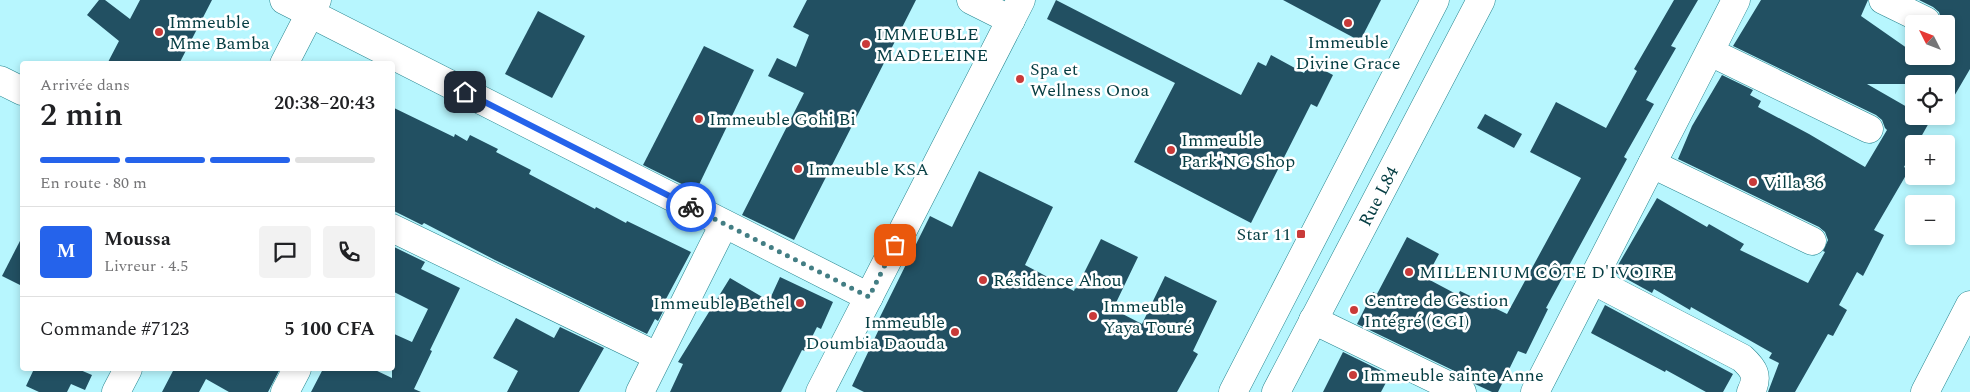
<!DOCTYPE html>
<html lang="fr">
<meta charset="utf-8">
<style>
:root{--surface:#fff;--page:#f2f2f2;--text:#202124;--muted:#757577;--line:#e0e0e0;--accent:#2563eb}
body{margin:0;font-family:Spectral,serif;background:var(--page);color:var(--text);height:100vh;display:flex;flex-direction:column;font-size:19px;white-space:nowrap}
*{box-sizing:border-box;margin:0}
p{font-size:16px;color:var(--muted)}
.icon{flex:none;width:28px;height:28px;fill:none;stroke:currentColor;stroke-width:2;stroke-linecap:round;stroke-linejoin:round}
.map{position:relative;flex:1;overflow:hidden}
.details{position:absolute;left:20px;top:61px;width:375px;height:310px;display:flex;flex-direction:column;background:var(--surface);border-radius:5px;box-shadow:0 2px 8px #0003}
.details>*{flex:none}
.needle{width:32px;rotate:312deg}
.buttons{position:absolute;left:1905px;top:15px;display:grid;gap:10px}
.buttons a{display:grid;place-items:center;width:50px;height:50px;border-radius:5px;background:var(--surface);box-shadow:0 2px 8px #0003;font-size:25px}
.pin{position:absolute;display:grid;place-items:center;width:42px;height:42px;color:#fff;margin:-21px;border-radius:10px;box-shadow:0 2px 8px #0006}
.courier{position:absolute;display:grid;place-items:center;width:50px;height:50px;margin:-25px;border:4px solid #2563eb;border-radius:50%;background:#fff;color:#222;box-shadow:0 1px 6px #0007}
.summary em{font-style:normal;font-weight:600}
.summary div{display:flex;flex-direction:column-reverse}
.summary{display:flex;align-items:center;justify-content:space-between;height:85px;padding:0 20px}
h1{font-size:32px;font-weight:600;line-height:38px}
.bar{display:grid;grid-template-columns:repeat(4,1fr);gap:8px 5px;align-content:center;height:60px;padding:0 20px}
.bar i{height:6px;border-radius:4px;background:var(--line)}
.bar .active{background:var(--accent)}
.bar p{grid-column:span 4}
.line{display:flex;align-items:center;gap:12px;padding:0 20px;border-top:1px solid var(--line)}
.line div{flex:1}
.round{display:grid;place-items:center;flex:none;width:52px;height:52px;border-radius:5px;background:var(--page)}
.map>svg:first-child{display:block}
.building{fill:#225062}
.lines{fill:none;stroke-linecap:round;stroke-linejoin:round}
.minor-casing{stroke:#25848e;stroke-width:29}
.major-casing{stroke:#25848e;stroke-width:29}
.minor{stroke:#fff;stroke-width:28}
.major{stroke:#fff;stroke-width:28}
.done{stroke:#437e84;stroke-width:5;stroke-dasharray:0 9}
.route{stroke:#2563eb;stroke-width:6}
.poi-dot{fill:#c93a39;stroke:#fff;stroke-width:2}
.labels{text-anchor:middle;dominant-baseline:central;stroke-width:5;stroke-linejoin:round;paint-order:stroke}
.poi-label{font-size:18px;fill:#053d42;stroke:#fff;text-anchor:start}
.street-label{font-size:18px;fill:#053d42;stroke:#fff}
</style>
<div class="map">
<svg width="1970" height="392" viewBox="0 0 1970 392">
<rect width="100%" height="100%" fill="#b7f6fe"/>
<g class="building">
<path d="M 99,0 L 105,0 L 130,19 L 140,0 L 212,0 L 179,64 L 107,64 L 119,41 L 87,15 Z"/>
<path d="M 807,0 L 916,0 L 794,240 L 742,215 L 804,93 L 768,76 L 777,58 L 796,67 L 809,35 L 793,27 Z"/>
<path d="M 1056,0 L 1241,95 L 1258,62 L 1266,66 L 1271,55 L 1304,73 L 1310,63 L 1333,75 L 1317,107 L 1311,104 L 1251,223 L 1134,162 L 1175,83 L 1047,19 Z"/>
<path d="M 1283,0 L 1381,0 L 1360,41 Z"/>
<path d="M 1674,0 L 1698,0 L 1671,46 L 1676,48 L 1646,100 L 1654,104 L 1624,157 L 1627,159 L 1546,308 L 1548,309 L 1526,354 L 1518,351 L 1498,392 L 1492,392 L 1475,384 L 1469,378 L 1357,324 L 1373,292 L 1377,294 L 1407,237 L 1439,254 L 1426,278 L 1458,295 L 1460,291 L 1507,314 L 1581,178 L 1530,152 L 1556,102 L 1606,128 L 1637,71 L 1634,69 Z"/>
<path d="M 1761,0 L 1868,0 L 1861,16 L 1914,53 L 1914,56 L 1946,56 L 1946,29 L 1950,23 L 1941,19 L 1939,12 L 1933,7 L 1919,0 L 1970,0 L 1970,69 L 1946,110 L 1946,84 L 1867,84 L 1914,111 L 1914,116 L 1922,116 L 1930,121 L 1917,144 L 1914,144 L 1914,149 L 1904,167 L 1909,170 L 1874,230 L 1884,235 L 1863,276 L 1857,272 L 1839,305 L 1847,310 L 1833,336 L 1828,334 L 1795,392 L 1768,392 L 1779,363 L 1769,358 L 1772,353 L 1691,307 L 1690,310 L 1654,289 L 1652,293 L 1614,272 L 1657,198 L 1707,227 L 1709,224 L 1744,244 L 1740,250 L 1808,283 L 1825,252 L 1823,251 L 1828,240 L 1825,232 L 1819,227 L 1678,159 L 1692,126 L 1722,75 L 1753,90 L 1750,95 L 1761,101 L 1758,107 L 1809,134 L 1865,167 L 1887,130 L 1885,128 L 1882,120 L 1876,115 L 1733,46 Z"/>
<path d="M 538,11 L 585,36 L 552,98 L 505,74 Z"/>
<path d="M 704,46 L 754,70 L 696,191 L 643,165 Z"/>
<path d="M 392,107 L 454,137 L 455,134 L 467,141 L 470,135 L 498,149 L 496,152 L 531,170 L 529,174 L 595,209 L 596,207 L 626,223 L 627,221 L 691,252 L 666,299 L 669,300 L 658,321 L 655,319 L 647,334 L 495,260 L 424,223 L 422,225 L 392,210 Z"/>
<path d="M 1485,114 L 1522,134 L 1514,148 L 1477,128 Z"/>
<path d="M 979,171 L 1053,207 L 1025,265 L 1074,291 L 1075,288 L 1076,289 L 1101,239 L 1138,257 L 1113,309 L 1142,324 L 1165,276 L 1217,301 L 1193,351 L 1198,354 L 1177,392 L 864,392 L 852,386 L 881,325 L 877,323 L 930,216 L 952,227 Z"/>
<path d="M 22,237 L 22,286 L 2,276 Z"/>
<path d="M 392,246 L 425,262 L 421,269 L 460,288 L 430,350 L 432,351 L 414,389 L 421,392 L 311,392 L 323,369 L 373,369 L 392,378 L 392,333 L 412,342 L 428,309 L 392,291 Z"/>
<path d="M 780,277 L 833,302 L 821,329 L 817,327 L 805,351 L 802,350 L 781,392 L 670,392 L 683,364 L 678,362 L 730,278 L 769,301 Z"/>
<path d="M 1605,305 L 1733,374 L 1723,392 L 1706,392 L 1666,370 L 1665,372 L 1591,333 Z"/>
<path d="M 516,318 L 554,338 L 560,327 L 604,348 L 579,392 L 507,392 L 518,371 L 493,358 Z"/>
<path d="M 1343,352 L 1390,375 L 1381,392 L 1323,392 Z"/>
<path d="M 34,369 L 78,369 L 92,375 L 85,390 L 71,384 L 67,392 L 39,392 L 26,386 Z"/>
<path d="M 174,369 L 280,369 L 268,392 L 229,392 L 206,379 L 199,392 L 162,392 Z"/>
</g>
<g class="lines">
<g class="minor-casing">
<g id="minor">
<path d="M 284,0 L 869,297"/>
<path d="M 971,0 L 1011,20"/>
<path d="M 1883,0 L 1926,21"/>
<path d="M 1710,52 L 1869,129"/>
<path d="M 284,64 L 317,0"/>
<path d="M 0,80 L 22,91"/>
<path d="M 1652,164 L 1812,241"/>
<path d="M 392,228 L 657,356"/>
<path d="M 1592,280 L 1742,358 C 1754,369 1759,376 1751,392"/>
<path d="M 1313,320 L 1462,392"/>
<path d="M 116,392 L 128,369"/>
<path d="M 285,392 L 297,369"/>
<path d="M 640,392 L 724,224"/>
<path d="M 820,392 L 1021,0"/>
<path d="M 1535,392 L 1736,0"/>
<path d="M 1925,392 L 1970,305"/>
</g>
</g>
<g class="major-casing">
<g id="major">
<path d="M 1233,392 L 1435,0"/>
<path id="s1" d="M 1276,392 L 1481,0"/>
</g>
</g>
<use href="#minor" class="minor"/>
<use href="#major" class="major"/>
</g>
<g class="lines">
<path class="done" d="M 691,207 L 869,297 L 895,245"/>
<path class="route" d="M 465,92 L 691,207"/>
</g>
<g class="poi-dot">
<circle cx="1348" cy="23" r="5"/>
<circle cx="159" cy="32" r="5"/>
<circle cx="866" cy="44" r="5"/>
<circle cx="1020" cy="79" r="5"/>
<circle cx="699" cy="119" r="5"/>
<circle cx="1171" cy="150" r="5"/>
<circle cx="798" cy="169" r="5"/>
<circle cx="1753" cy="182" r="5"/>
<rect x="1296" y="229" width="10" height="10" rx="2.5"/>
<circle cx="1409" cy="272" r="5"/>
<circle cx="983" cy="280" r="5"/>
<circle cx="800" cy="303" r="5"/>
<circle cx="1354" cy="310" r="5"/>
<circle cx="1093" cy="316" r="5"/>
<circle cx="955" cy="332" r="5"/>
<circle cx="1353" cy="375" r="5"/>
</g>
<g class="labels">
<g class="poi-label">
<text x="169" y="22">Immeuble<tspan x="169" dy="21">Mme Bamba</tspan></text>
<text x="876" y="34">IMMEUBLE<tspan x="876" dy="21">MADELEINE</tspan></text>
<text x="1348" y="42" text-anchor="middle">Immeuble<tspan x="1348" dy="21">Divine Grace</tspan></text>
<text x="1030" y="69">Spa et<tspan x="1030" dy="21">Wellness Onoa</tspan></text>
<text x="709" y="119">Immeuble Gohi Bi</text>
<text x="1181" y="140">Immeuble<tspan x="1181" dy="21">Park'NG Shop</tspan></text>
<text x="808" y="169">Immeuble KSA</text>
<text x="1763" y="182">Villa 36</text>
<text x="1291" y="234" text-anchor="end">Star 11</text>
<text x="1419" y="272">MILLENIUM CÔTE D'IVOIRE</text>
<text x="993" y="280">Résidence Ahou</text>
<text x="1364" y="300">Centre de Gestion<tspan x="1364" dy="21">Intégré (CGI)</tspan></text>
<text x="790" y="303" text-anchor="end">Immeuble Bethel</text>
<text x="1103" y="306">Immeuble<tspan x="1103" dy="21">Yaya Touré</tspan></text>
<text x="945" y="322" text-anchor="end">Immeuble<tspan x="945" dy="21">Doumbia Daouda</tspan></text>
<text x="1363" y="375">Immeuble sainte Anne</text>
</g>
<g class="street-label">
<text stroke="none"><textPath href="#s1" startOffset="221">Rue L84</textPath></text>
</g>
</g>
</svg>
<div class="buttons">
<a><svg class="needle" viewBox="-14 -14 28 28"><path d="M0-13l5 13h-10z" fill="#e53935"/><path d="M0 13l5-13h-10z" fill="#757577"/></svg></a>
<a><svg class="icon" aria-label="locate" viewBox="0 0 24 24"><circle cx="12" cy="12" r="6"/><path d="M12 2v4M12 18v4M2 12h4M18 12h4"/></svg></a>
<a>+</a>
<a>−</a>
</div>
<div class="pin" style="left:895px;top:245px;background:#ea580c"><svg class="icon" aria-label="bag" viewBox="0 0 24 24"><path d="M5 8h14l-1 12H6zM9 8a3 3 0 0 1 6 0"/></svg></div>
<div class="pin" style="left:465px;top:92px;background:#1f2937"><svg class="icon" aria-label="home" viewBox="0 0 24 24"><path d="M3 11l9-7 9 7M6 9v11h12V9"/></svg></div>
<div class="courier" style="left:691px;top:207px"><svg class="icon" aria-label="bike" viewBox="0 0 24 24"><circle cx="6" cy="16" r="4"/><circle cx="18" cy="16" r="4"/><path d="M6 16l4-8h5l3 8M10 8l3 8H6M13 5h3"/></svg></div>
<section class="details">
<div class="summary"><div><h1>2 min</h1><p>Arrivée dans</p></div><em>20:38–20:43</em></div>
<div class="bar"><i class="active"></i><i class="active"></i><i class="active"></i><i></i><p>En route · 80 m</p></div>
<div class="line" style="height:90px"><b class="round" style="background:var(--accent);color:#fff">M</b><div><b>Moussa</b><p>Livreur · 4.5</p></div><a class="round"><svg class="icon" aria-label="chat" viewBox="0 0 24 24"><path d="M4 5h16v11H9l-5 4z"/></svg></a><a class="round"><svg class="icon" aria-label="phone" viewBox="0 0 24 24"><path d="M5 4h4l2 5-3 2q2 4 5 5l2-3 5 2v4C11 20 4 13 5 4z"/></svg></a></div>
<div class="line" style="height:65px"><div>Commande #7123</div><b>5 100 CFA</b></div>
</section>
</div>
